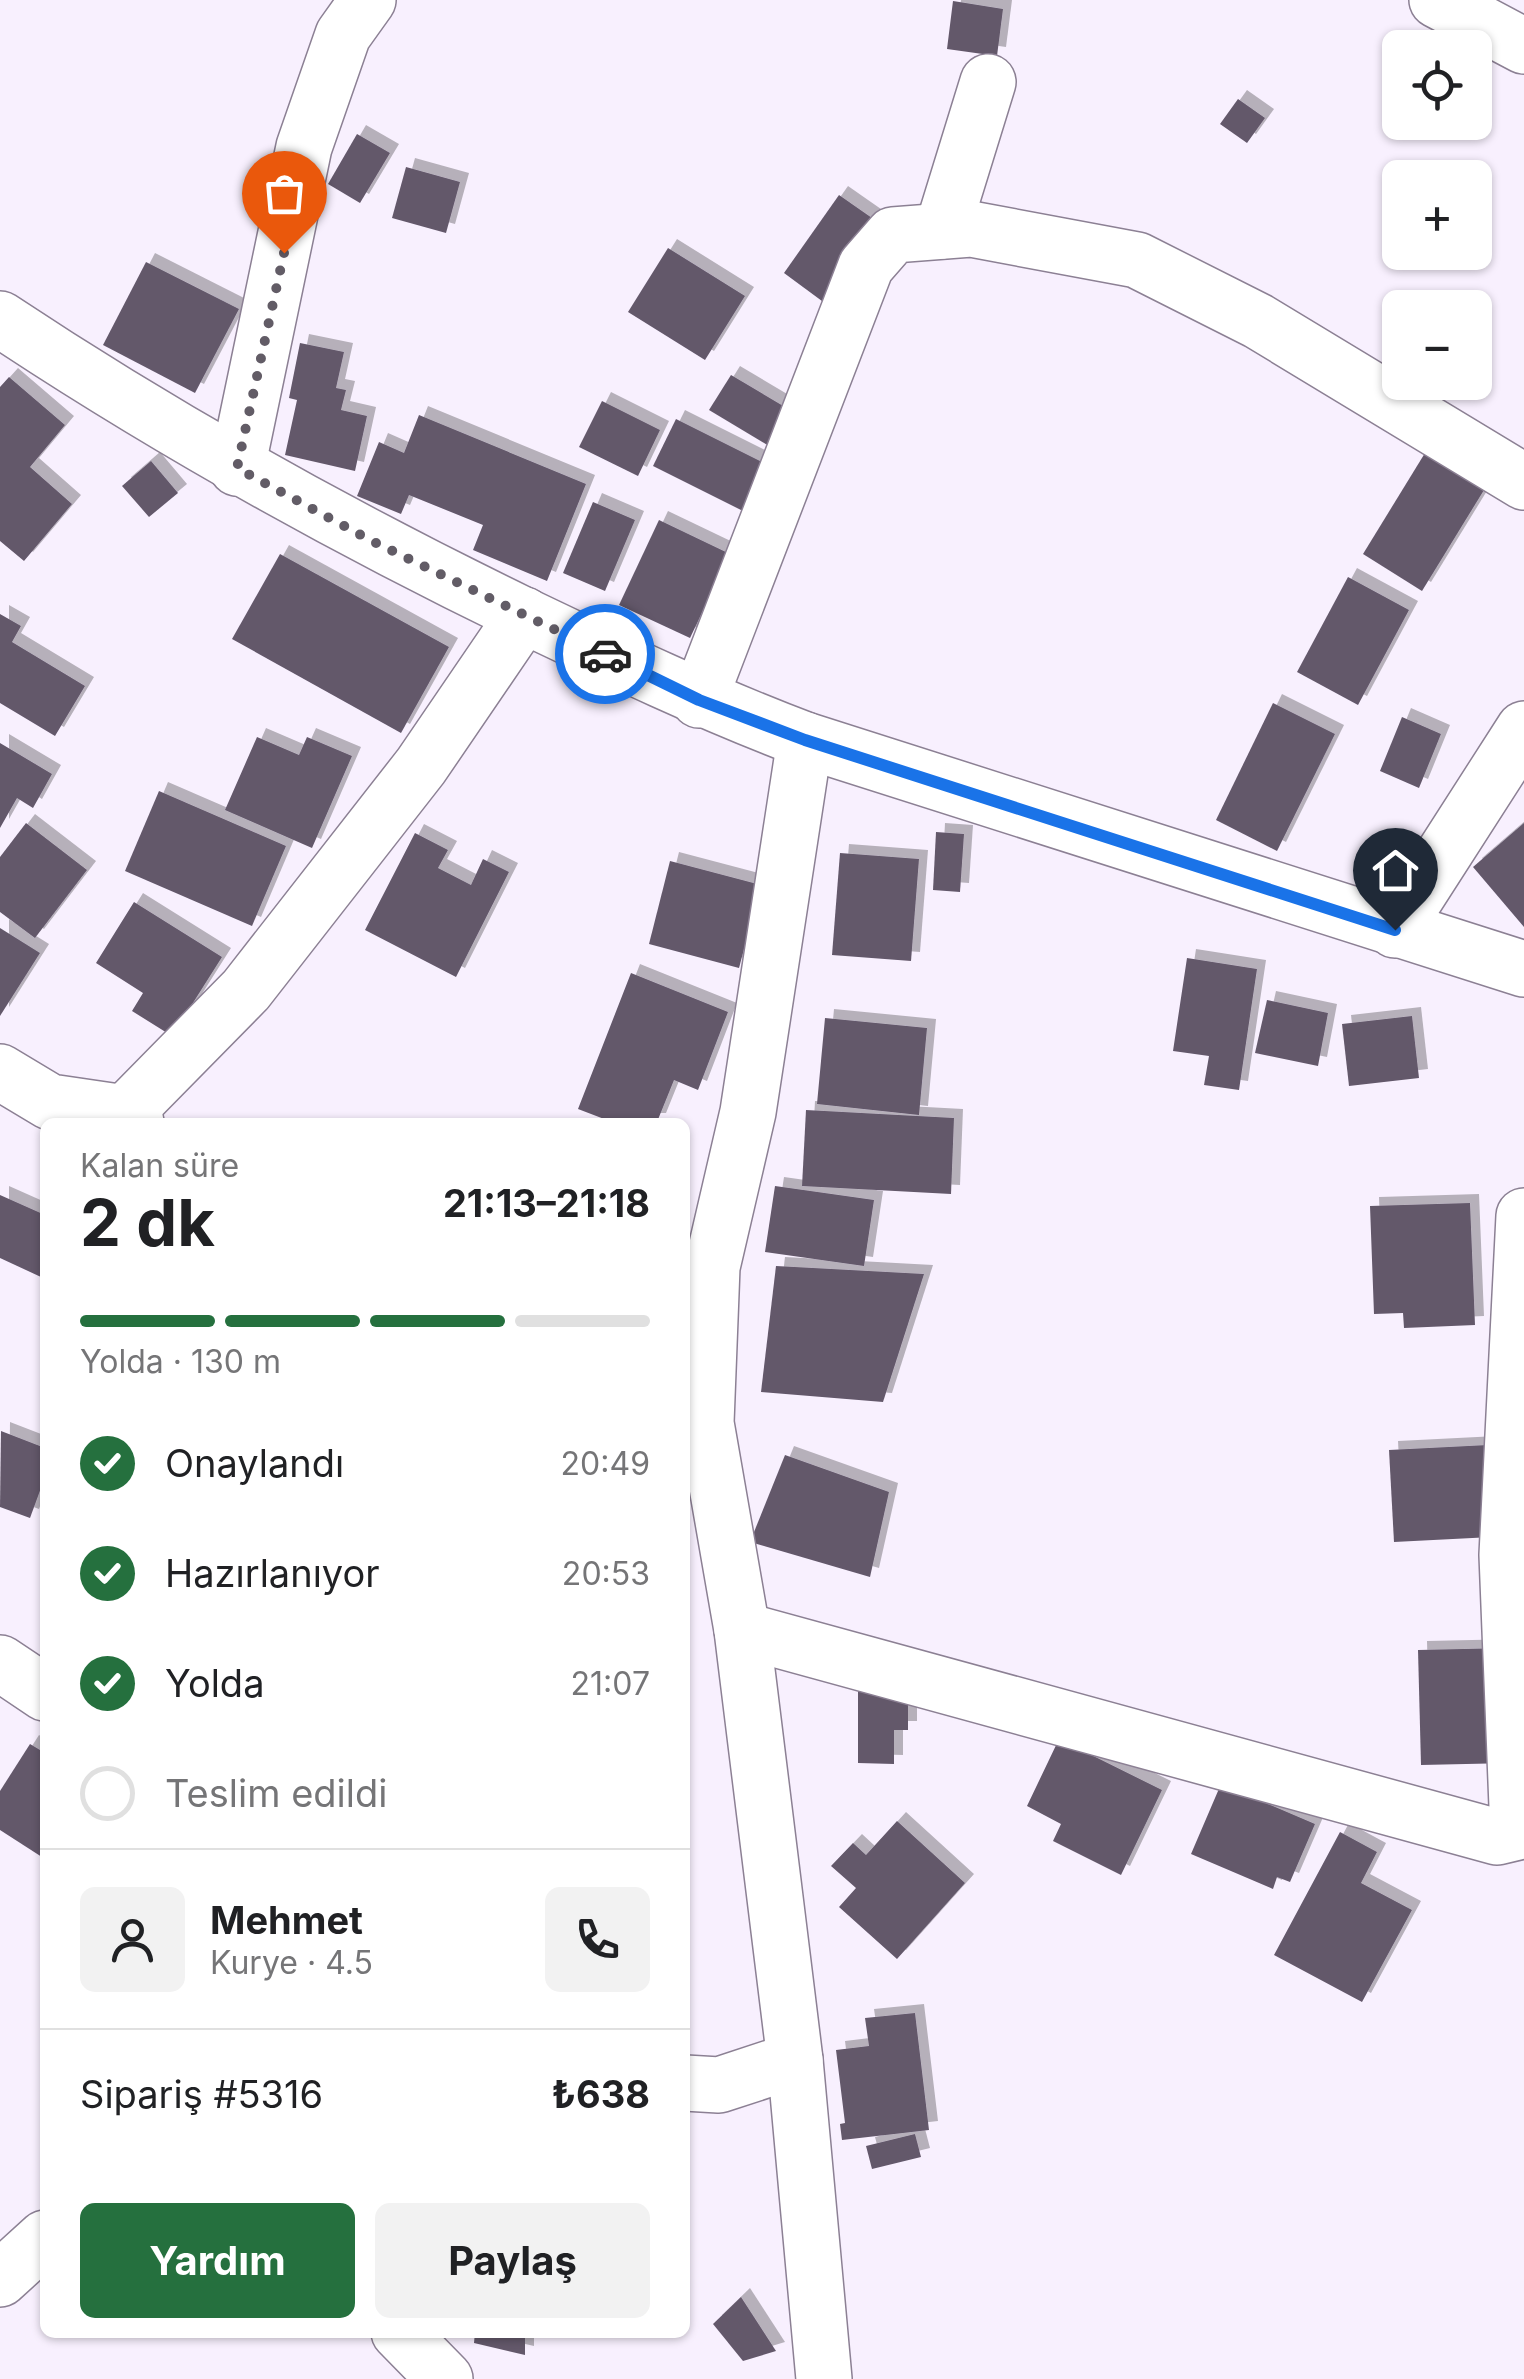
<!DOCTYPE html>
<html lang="tr">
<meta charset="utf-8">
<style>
:root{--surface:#fff;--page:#f2f2f2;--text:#202124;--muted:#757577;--line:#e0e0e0;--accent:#25703e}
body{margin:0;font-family:Inter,sans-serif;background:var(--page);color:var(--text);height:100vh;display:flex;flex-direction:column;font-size:38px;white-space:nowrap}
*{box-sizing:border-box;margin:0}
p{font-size:32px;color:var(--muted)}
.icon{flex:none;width:55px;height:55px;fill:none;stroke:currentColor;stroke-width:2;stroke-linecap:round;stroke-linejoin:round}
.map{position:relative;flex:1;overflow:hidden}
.panel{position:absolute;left:40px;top:1118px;width:650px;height:1220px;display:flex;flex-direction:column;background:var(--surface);border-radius:15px;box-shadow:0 2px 8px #0004}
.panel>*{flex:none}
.buttons{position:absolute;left:1382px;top:30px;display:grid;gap:20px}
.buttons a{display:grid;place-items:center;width:110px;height:110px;border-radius:15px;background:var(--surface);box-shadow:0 2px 8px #0004;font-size:50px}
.pin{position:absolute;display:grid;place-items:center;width:85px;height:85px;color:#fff;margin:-102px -42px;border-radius:50% 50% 50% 0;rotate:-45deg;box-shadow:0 0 10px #0007}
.pin .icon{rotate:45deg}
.courier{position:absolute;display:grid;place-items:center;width:100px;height:100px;margin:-50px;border:8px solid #1a73e8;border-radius:50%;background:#fff;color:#222;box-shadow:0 2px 12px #0007}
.head em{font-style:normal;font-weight:700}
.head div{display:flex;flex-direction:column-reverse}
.head{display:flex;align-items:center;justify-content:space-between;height:170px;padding:0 40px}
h1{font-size:65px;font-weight:700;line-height:75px}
.bar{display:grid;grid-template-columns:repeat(4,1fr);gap:15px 10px;align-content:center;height:120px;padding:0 40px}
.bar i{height:12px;border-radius:8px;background:var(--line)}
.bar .on{background:var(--accent)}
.bar p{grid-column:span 4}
.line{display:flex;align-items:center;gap:25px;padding:0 40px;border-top:2px solid var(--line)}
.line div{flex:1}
.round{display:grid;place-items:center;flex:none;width:105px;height:105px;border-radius:15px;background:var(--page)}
ol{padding:0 40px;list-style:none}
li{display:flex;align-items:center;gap:30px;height:110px}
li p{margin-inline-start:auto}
li .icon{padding:10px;border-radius:50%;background:var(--accent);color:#fff;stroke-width:4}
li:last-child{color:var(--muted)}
li i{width:55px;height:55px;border:5px solid var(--line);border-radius:50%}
.cta{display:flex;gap:20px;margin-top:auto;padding:20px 40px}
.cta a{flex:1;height:115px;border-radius:15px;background:var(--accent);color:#fff;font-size:40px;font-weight:700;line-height:115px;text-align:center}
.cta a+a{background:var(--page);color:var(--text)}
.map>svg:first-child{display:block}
.building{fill:#63586b;filter:url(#shadow)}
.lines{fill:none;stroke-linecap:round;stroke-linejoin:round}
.minor-casing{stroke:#8c8094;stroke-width:58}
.minor{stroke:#fff;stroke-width:55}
.done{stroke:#625c66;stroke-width:10;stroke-dasharray:0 18}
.route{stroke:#1a73e8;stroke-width:12}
</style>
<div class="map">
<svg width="1524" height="2379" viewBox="0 0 1524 2379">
<defs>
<filter id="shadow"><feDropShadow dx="9" dy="-9" stdDeviation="0" flood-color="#0004"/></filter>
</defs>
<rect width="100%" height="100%" fill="#f8f0fe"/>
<g class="building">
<path d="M 953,1 L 1003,9 L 997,56 L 947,49 Z"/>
<path d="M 1238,99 L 1265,118 L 1247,143 L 1220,124 Z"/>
<path d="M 357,134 L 390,153 L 360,203 L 328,184 Z"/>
<path d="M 406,167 L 460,182 L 446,233 L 392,218 Z"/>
<path d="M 839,195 L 882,225 L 826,304 L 784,273 Z"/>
<path d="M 668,248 L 745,296 L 705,360 L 628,312 Z"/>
<path d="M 146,262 L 239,309 L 195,393 L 103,345 Z"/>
<path d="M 300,343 L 344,352 L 336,388 L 346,390 L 341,410 L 367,416 L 355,471 L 285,455 L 297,400 L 289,398 Z"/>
<path d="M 731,375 L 795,413 L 774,449 L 709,410 Z"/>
<path d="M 9,377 L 65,425 L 30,467 L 72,504 L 24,561 L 0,541 L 0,387 Z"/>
<path d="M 602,401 L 660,430 L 638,476 L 579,447 Z"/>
<path d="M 419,415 L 586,484 L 547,581 L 473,550 L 483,525 L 409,495 L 401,514 L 357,496 L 379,442 L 404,453 Z"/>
<path d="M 676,419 L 770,466 L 747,513 L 653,466 Z"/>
<path d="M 1425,453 L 1484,490 L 1422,591 L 1363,554 Z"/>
<path d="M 151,461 L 178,493 L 149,517 L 122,486 Z"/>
<path d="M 593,502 L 635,520 L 605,591 L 563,573 Z"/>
<path d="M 659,520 L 730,554 L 690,638 L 619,605 Z"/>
<path d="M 280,554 L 449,647 L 401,733 L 232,639 Z"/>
<path d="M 1348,577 L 1409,610 L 1358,705 L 1297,672 Z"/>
<path d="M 0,614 L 21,626 L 12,642 L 85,686 L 55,736 L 0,703 Z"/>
<path d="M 1273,703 L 1335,734 L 1277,851 L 1216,820 Z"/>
<path d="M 1402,717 L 1441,734 L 1419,788 L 1380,771 Z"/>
<path d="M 257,737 L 299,755 L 307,737 L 352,756 L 312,848 L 225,810 Z"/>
<path d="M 0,743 L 52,774 L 33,808 L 17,798 L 0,828 Z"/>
<path d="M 159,791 L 286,846 L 252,926 L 125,871 Z"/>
<path d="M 26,823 L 87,870 L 35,938 L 0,912 L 0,857 Z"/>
<path d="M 1524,823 L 1524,927 L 1473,867 Z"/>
<path d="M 936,832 L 964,834 L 960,892 L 933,890 Z"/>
<path d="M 415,833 L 448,850 L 438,868 L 471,885 L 483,859 L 509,872 L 456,977 L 365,930 Z"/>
<path d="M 840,853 L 919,859 L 911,961 L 832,955 Z"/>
<path d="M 670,861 L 761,885 L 739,968 L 649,944 Z"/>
<path d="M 134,902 L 222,957 L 172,1036 L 132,1011 L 143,993 L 96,963 Z"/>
<path d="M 0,928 L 40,953 L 0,1016 Z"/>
<path d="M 1187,958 L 1257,969 L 1239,1090 L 1204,1085 L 1209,1056 L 1173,1051 Z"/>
<path d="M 631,973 L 728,1012 L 698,1090 L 674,1080 L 657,1122 L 612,1122 L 578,1109 Z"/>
<path d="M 1267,1000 L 1328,1013 L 1318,1066 L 1255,1053 Z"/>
<path d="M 1412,1016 L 1419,1078 L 1349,1086 L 1342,1024 Z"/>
<path d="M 825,1018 L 927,1028 L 919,1115 L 817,1104 Z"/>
<path d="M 806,1110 L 954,1118 L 951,1194 L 802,1186 Z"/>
<path d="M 775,1186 L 874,1200 L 864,1266 L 765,1252 Z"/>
<path d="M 0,1195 L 45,1215 L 41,1277 L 0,1258 Z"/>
<path d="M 1470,1203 L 1475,1325 L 1404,1328 L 1403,1313 L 1374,1314 L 1370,1206 Z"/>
<path d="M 776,1266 L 924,1274 L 883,1402 L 761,1392 Z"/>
<path d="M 1,1431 L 45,1448 L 45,1477 L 30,1518 L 0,1507 Z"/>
<path d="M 1488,1445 L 1492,1537 L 1394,1542 L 1389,1450 Z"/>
<path d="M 785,1455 L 889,1492 L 870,1577 L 750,1542 Z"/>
<path d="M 1508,1648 L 1511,1763 L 1421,1765 L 1418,1650 Z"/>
<path d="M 858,1678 L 908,1679 L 908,1730 L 894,1730 L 894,1764 L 858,1763 Z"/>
<path d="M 1059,1739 L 1162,1790 L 1121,1875 L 1053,1841 L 1061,1824 L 1027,1806 Z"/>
<path d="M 30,1744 L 45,1753 L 45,1859 L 0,1830 L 0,1791 Z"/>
<path d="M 1221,1784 L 1315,1824 L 1290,1882 L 1277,1877 L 1273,1889 L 1191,1854 Z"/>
<path d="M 897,1821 L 965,1883 L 897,1959 L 839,1907 L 856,1888 L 831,1866 L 853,1843 L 866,1855 Z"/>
<path d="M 1340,1832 L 1377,1852 L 1361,1883 L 1412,1910 L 1362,2002 L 1274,1955 Z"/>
<path d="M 915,2013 L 929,2130 L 842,2140 L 840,2124 L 845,2123 L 836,2050 L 869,2046 L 865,2018 Z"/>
<path d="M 915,2134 L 921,2157 L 872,2169 L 866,2146 Z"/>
<path d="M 741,2297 L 776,2351 L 743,2361 L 713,2324 Z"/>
<path d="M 475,2332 L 525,2332 L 525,2355 L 474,2343 Z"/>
</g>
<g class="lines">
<g class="minor-casing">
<g id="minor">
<path d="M 1437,0 L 1524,46"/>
<path d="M 942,231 L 988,82"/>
<path d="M 0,319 C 167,430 340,526 521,614 C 615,659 707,703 805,740 L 1524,969"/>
<path d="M 237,468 L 304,147 L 343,35 L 368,0"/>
<path d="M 699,700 L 866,266 L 893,235 L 971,229 L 1137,260 L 1258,321 L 1524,482"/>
<path d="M 805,740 L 748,1112 L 712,1267 L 706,1423 L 742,1630 L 795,2060 L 824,2379"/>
<path d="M 1395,930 L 1524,729"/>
<path d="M 0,1072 L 50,1102 L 125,1113 L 136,1122"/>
<path d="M 125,1113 L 246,990 L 421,766 L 524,615"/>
<path d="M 742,1630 L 1497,1837 L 1518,1832 L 1507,1555 L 1524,1216"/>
<path d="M 0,1663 L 45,1693"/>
<path d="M 685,2083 L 719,2085 L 795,2060"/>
<path d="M 0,2279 L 45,2238"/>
<path d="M 399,2332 L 445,2379"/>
</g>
</g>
<use href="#minor" class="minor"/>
</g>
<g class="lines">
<path class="done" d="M 284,253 L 237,468 L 370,540 L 605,654"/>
<path class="route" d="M 605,654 L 699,700 L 805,740 L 1395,930"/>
</g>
</svg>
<div class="buttons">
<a><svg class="icon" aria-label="locate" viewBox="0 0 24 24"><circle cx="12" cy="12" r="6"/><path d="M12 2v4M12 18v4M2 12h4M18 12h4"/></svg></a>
<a>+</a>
<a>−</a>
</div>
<div class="pin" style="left:284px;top:253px;background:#ea580c"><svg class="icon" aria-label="bag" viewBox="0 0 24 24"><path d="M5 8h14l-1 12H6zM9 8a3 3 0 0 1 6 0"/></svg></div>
<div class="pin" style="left:1395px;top:930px;background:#1f2937"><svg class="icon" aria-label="home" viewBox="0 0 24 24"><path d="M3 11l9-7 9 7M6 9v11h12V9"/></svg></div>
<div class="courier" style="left:605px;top:654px"><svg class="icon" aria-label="car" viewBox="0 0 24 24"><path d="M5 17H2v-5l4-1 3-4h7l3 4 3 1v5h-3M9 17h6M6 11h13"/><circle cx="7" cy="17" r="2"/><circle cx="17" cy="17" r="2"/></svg></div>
<section class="panel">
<div class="head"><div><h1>2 dk</h1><p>Kalan süre</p></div><em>21:13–21:18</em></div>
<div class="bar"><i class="on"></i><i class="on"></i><i class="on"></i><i></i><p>Yolda · 130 m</p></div>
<ol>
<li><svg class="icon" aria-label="check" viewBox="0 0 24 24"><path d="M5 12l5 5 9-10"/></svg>Onaylandı<p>20:49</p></li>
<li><svg class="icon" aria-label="check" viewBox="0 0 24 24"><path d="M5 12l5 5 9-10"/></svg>Hazırlanıyor<p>20:53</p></li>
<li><svg class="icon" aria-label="check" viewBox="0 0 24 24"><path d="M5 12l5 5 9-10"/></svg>Yolda<p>21:07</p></li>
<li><i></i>Teslim edildi</li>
</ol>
<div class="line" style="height:180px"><a class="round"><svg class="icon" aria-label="person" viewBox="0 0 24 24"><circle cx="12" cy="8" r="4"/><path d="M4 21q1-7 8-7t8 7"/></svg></a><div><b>Mehmet</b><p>Kurye · 4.5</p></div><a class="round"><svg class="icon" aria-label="phone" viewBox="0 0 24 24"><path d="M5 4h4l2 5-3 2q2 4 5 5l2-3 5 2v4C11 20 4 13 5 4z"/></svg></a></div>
<div class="line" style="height:130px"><div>Sipariş #5316</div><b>₺638</b></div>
<div class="cta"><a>Yardım</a><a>Paylaş</a></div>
</section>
</div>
